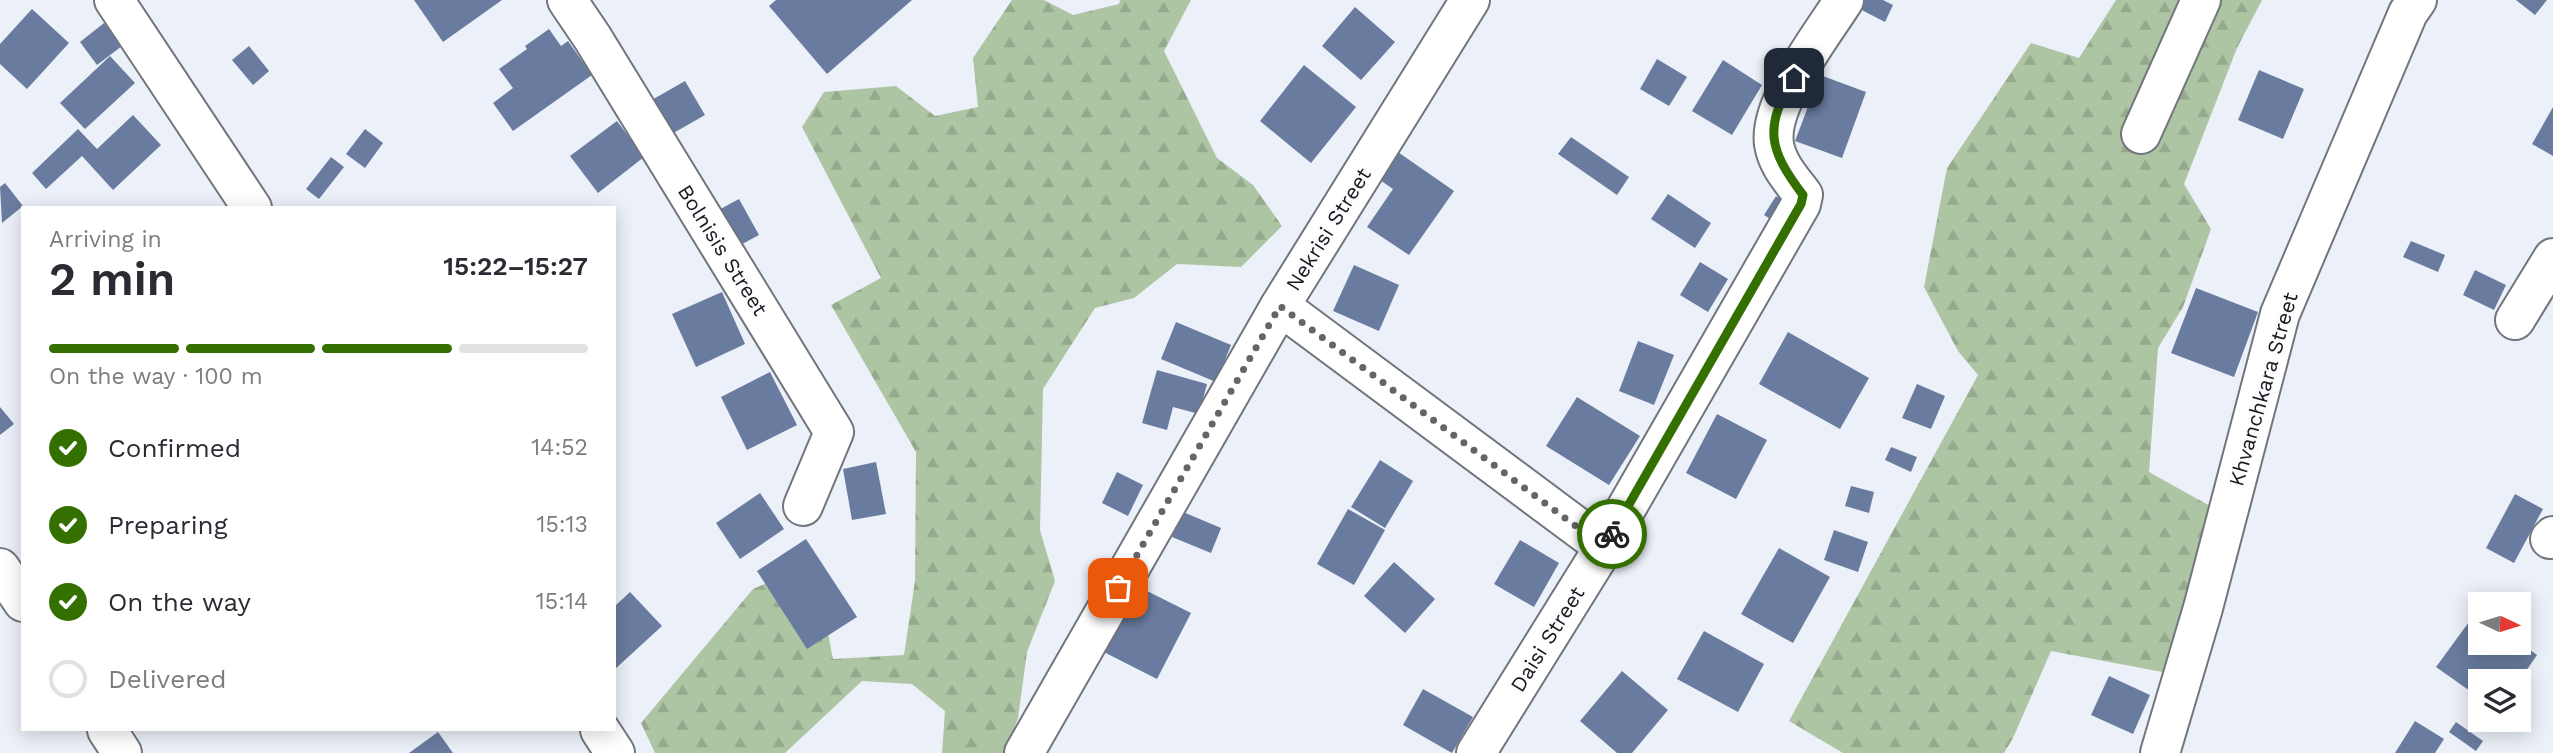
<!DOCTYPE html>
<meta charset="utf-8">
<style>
:root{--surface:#fff;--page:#f7f7f7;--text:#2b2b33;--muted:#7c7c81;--line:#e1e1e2;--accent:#347000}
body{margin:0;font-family:"Work Sans",sans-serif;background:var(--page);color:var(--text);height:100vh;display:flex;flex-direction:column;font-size:26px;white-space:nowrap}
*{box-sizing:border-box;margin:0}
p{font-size:23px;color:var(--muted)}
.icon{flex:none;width:38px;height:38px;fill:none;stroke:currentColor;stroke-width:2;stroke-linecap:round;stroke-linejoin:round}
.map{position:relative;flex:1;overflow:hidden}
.panel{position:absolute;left:21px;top:206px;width:595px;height:525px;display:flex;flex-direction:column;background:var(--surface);border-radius:0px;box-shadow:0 4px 18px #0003}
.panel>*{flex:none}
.needle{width:46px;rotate:94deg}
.fabs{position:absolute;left:2468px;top:592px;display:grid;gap:14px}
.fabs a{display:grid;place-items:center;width:63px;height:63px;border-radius:0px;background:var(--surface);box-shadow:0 4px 18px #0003;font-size:35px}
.pin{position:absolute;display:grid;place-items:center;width:60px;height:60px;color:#fff;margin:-30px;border-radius:14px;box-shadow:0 4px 10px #0006}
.courier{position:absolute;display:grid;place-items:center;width:70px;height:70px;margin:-35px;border:5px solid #347000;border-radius:50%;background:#fff;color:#222;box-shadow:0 2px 9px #0007}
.headline em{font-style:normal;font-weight:600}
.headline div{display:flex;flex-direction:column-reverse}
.headline{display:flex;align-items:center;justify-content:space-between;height:119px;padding:0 28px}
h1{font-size:46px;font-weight:600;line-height:52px}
.bar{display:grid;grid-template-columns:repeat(4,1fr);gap:10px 7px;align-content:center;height:84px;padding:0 28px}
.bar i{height:9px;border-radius:5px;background:var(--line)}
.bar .active{background:var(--accent)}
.bar p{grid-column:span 4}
ol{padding:0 28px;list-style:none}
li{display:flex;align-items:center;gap:21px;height:77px}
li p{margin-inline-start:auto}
li .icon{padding:7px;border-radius:50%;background:var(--accent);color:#fff;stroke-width:4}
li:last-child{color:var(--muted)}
li i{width:38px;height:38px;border:4px solid var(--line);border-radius:50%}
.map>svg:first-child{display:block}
.forest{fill:url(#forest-firs)}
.building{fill:#697c9f}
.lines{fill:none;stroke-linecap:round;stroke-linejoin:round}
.minor-casing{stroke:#71757c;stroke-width:42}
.minor{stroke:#fff;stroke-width:38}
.done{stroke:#63656a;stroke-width:7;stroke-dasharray:0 12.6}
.route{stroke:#347000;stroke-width:9}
.labels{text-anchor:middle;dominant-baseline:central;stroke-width:6;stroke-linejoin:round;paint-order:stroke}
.street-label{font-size:21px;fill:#191a1d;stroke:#fcfdff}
</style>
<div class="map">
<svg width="2553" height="753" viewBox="0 0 2553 753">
<defs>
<pattern id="forest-firs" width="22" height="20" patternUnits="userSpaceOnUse" patternTransform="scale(1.75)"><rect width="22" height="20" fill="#aec5a4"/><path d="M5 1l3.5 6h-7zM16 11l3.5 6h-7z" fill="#95a98d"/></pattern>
</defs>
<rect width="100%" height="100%" fill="#ecf0f8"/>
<g class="forest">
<path d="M 1012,0 L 1044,0 L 1073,15 L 1119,4 L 1120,0 L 1191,0 L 1164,51 L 1217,158 L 1253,185 L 1282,226 L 1241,267 L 1177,264 L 1134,298 L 1095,308 L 1043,389 L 1040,530 L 1055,581 L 1027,652 L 1018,718 L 1005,753 L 942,753 L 945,711 L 912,684 L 862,681 L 785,753 L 655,753 L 641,723 L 753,589 L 814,562 L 833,659 L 904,655 L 915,581 L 916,452 L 831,305 L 881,278 L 802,127 L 824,92 L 896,86 L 935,116 L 978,107 L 973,58 Z"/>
<path d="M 2116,0 L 2262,0 L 2237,48 L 2184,184 L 2211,229 L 2183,307 L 2158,348 L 2149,472 L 2219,511 L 2173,674 L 2051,651 L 2013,738 L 2004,753 L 1843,753 L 1789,721 L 1978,375 L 1958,351 L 1924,287 L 1947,168 L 2031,43 L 2079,58 Z"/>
</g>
<g class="building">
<path d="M 414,0 L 502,0 L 443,42 Z"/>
<path d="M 776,0 L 912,0 L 827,74 L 769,6 Z"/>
<path d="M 1857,0 L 1883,0 L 1893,5 L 1885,22 L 1854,6 Z"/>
<path d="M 2516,0 L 2547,0 L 2535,15 Z"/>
<path d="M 1355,7 L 1395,42 L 1361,80 L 1322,46 Z"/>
<path d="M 32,9 L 69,43 L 27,89 L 0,64 L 0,44 Z"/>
<path d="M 104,23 L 122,46 L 97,65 L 80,42 Z"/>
<path d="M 549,29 L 561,46 L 568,41 L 592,75 L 513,131 L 493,103 L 513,88 L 499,69 L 527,49 L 525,46 Z"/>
<path d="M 249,46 L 269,71 L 253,85 L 232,60 Z"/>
<path d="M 110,56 L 135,83 L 85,129 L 60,103 Z"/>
<path d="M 1657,59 L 1687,77 L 1669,106 L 1640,89 Z"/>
<path d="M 1723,60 L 1762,85 L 1732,135 L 1692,111 Z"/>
<path d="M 1304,65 L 1356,107 L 1311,163 L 1260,121 Z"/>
<path d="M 2259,70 L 2304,89 L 2283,139 L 2238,120 Z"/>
<path d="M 1820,75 L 1866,92 L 1842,158 L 1795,141 Z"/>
<path d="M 685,81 L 705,115 L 670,135 L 650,101 Z"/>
<path d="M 2553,107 L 2553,156 L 2532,144 Z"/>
<path d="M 133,115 L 161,145 L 113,190 L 82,156 L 46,189 L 32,173 L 78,129 L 97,149 Z"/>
<path d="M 617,121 L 644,157 L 598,193 L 570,156 Z"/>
<path d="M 365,129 L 383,143 L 365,168 L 346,154 Z"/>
<path d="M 1571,137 L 1629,177 L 1617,195 L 1558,154 Z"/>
<path d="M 1395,150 L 1454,191 L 1409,255 L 1367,227 L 1393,189 L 1377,178 Z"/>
<path d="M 331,157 L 344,167 L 319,199 L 306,189 Z"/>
<path d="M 5,183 L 23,206 L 2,223 L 0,187 Z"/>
<path d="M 1668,194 L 1711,223 L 1695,248 L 1651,219 Z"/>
<path d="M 1776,196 L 1791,205 L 1780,225 L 1764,215 Z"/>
<path d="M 739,199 L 759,235 L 733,249 L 713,213 Z"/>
<path d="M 2411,241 L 2445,255 L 2438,272 L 2403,257 Z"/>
<path d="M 1700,262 L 1728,279 L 1708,312 L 1680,295 Z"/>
<path d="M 1354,265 L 1399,285 L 1379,331 L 1333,311 Z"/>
<path d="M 2475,270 L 2506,285 L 2494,310 L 2463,295 Z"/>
<path d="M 2196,288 L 2258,312 L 2234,377 L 2171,353 Z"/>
<path d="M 722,292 L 745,344 L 696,367 L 672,314 Z"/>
<path d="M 1176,322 L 1231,345 L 1216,382 L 1161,359 Z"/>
<path d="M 1788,332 L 1869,378 L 1840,429 L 1759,384 Z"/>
<path d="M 1638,341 L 1674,355 L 1654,405 L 1619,391 Z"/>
<path d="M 1157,370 L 1207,384 L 1199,414 L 1173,407 L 1167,430 L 1142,423 Z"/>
<path d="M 770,372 L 797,425 L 747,450 L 721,397 Z"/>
<path d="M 1917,384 L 1945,396 L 1931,429 L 1902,418 Z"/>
<path d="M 1577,397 L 1640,436 L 1609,485 L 1546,446 Z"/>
<path d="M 0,407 L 14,424 L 0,435 Z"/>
<path d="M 1717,414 L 1767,440 L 1736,499 L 1686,473 Z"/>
<path d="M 1891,447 L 1917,457 L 1911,472 L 1885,460 Z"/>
<path d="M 1380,460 L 1413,481 L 1385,528 L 1351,507 Z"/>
<path d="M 876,462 L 886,514 L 852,520 L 843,469 Z"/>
<path d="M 1117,472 L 1143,485 L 1128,516 L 1102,503 Z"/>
<path d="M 1851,486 L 1874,492 L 1869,513 L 1845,506 Z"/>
<path d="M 760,493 L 784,529 L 740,559 L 716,523 Z"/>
<path d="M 2515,494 L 2543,509 L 2514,563 L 2486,548 Z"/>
<path d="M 1348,509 L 1385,530 L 1354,585 L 1317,564 Z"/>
<path d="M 1183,512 L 1221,528 L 1211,553 L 1172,537 Z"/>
<path d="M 1834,530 L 1868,542 L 1858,572 L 1824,560 Z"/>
<path d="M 806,539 L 857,617 L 807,649 L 757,571 Z"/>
<path d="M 1520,540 L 1559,563 L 1534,607 L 1494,584 Z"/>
<path d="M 1779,548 L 1830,577 L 1793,643 L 1741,614 Z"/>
<path d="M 1394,562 L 1435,599 L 1405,633 L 1364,596 Z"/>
<path d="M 1125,580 L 1191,613 L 1157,679 L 1092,646 Z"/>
<path d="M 630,592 L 662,626 L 614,670 L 614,607 Z"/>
<path d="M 2477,611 L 2480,613 L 2480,642 L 2519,642 L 2537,655 L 2519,681 L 2480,681 L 2480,698 L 2436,667 Z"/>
<path d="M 1704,631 L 1764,664 L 1738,712 L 1677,679 Z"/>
<path d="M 1622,671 L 1668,710 L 1632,753 L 1617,753 L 1580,721 Z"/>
<path d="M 2109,676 L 2150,695 L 2133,734 L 2091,715 Z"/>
<path d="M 1423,689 L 1473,717 L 1452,753 L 1403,725 Z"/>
<path d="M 2415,721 L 2444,739 L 2435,753 L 2395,753 Z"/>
<path d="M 2456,722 L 2483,741 L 2476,751 L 2449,732 Z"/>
<path d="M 438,732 L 453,753 L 409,753 Z"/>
</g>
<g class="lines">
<g class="minor-casing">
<g id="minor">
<path d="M 114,0 L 252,208"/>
<path d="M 567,0 L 592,37 L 834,432 L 803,506"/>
<path d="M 2141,134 L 2201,0"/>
<path d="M 1280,306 L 1604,547"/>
<path d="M 2515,320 L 2553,258"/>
<path d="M 2550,539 L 2553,536"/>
<path d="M 0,568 L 23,602"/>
<path d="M 107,730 L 122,753"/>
<path d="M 600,730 L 615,753"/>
<path d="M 1024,753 L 1280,306 L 1470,0"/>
<path d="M 1476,753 L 1604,547 L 1801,204 L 1803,195 C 1791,179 1777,164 1774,144 C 1768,103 1822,35 1844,0"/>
<path d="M 2160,753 L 2203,608 L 2280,314 L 2408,13 L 2417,0"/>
</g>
</g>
<use href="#minor" class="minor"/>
</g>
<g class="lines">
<path class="done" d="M 1118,588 L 1280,306 L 1604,547 L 1612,534"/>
<path class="route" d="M 1612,534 L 1801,204 L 1803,195 C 1769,150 1763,128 1794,78"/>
</g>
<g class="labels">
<g class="street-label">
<text transform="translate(1328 229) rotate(-58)">Nekrisi Street</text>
<text transform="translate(723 250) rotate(58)">Bolnisis Street</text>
<text transform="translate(2263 389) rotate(-74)">Khvanchkara Street</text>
<text transform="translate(1547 639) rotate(-58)">Daisi Street</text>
</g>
</g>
</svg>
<div class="fabs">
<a><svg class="needle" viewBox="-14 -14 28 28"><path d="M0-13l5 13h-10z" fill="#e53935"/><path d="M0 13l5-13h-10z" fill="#7c7c81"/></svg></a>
<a><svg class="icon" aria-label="layers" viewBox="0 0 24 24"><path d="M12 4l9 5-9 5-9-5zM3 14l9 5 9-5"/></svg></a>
</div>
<div class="pin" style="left:1118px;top:588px;background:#ea580c"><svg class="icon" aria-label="bag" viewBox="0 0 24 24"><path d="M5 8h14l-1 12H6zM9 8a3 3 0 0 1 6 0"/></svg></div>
<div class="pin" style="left:1794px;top:78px;background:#1f2937"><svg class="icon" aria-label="home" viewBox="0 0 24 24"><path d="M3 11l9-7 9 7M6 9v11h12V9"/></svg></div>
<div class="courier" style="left:1612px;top:534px"><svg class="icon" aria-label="bike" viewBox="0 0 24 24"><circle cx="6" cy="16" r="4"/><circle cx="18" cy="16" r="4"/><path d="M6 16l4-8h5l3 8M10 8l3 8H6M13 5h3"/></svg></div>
<section class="panel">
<div class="headline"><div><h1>2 min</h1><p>Arriving in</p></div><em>15:22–15:27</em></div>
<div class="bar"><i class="active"></i><i class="active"></i><i class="active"></i><i></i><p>On the way · 100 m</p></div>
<ol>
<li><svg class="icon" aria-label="check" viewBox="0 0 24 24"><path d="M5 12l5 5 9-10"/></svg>Confirmed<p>14:52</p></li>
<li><svg class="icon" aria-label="check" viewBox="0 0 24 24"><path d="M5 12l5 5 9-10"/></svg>Preparing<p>15:13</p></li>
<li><svg class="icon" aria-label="check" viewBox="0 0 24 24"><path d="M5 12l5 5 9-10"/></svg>On the way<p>15:14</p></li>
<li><i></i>Delivered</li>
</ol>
</section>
</div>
